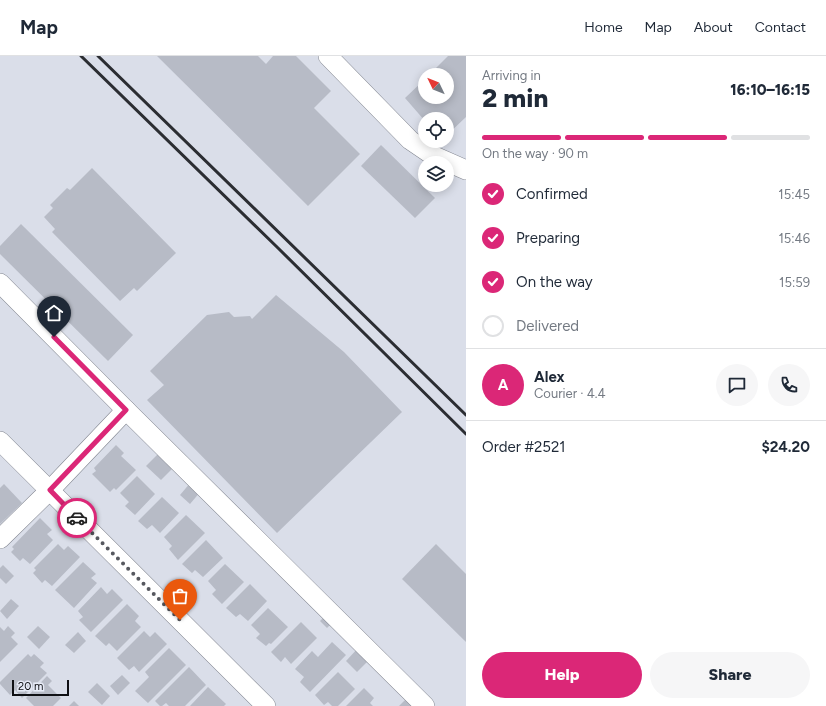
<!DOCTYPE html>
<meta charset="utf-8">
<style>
:root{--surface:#fff;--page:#f6f6f7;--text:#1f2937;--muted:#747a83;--line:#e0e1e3;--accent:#db2777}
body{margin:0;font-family:Figtree,sans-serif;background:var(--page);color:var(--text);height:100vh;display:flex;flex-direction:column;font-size:15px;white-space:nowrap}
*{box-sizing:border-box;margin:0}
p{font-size:13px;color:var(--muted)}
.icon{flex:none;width:22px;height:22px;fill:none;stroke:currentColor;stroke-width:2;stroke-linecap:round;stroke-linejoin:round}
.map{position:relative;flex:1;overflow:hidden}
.panel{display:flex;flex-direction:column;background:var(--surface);width:360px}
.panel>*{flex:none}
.needle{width:26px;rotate:313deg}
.fabs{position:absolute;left:418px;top:12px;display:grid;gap:8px}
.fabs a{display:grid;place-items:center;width:36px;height:36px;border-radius:50%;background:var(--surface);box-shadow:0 2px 10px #0003;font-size:20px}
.scale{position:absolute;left:12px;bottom:10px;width:57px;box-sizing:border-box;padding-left:4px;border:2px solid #0f1014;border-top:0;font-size:11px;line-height:14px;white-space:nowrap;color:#0f1014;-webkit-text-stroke:3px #e7ebf7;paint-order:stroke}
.pin{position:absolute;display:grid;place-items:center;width:34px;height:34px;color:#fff;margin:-41px -17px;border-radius:50% 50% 50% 0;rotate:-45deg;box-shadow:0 0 4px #0007}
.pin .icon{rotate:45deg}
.courier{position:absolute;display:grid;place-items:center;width:40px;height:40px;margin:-20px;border:3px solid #db2777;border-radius:50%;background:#fff;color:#222;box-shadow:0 1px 5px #0007}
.head em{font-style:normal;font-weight:800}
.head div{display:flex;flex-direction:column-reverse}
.head{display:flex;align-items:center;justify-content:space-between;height:68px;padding:0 16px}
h1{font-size:26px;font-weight:800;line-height:30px}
.bar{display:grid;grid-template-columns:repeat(4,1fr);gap:6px 4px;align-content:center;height:48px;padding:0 16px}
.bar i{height:5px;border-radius:3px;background:var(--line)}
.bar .selected{background:var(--accent)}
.bar p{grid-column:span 4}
.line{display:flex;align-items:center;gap:10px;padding:0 16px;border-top:1px solid var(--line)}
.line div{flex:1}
.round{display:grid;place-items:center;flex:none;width:42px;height:42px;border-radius:21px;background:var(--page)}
ol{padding:0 16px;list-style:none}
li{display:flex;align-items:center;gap:12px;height:44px}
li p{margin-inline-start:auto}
li .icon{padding:4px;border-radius:50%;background:var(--accent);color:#fff;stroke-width:4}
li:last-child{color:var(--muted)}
li i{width:22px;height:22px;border:2px solid var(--line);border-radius:50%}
.action{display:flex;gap:8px;margin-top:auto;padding:8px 16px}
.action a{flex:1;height:46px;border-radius:24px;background:var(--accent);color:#fff;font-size:16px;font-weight:800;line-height:46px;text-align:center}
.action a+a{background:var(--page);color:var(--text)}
header{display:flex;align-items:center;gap:24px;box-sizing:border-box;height:56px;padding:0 20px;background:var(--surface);border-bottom:1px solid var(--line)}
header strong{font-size:19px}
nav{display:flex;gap:22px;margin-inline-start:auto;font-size:14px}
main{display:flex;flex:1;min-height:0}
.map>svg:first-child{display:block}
.building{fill:#b7bbc6}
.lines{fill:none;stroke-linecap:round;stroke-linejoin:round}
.minor-casing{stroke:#828690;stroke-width:20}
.minor{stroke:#fff;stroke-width:19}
.rail{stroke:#2b2d32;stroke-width:3}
.done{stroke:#56585f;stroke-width:4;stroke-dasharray:0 7.2}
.route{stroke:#db2777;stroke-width:5}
</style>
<header>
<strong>Map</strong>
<nav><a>Home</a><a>Map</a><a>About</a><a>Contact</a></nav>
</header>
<main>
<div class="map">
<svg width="466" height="650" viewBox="0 0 466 650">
<rect width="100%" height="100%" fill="#dadee9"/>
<g class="building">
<path d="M 157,0 L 258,0 L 266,8 L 273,0 L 296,0 L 331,35 L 314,52 L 360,98 L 308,150 Z"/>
<path d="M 448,0 L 466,0 L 466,61 L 447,79 L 447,63 L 425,63 L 425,65 L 405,42 L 425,23 L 425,41 L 447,41 L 447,19 L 429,19 Z"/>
<path d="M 381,89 L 435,142 L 415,162 L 361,110 Z"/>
<path d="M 92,112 L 176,197 L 137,235 L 134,232 L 120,245 L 52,176 L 55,173 L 44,161 L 53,152 L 50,149 L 67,132 L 70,134 Z"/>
<path d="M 21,168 L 133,279 L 108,305 L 0,198 L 0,190 Z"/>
<path d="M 276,239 L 344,296 L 402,356 L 277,477 L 147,344 L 164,329 L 150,315 L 207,259 L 229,256 L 234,261 L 250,260 L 252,263 Z"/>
<path d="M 116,389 L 124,397 L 121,400 L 136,414 L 116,434 L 114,432 L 110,436 L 92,418 L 96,415 L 94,412 Z"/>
<path d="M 160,396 L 175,410 L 161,424 L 146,410 Z"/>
<path d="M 137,420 L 155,438 L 135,459 L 125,450 L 129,446 L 120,437 Z"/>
<path d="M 191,426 L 201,435 L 190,448 L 180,439 Z"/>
<path d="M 4,428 L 22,447 L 0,468 L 0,432 Z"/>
<path d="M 162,441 L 179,457 L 160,477 L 152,469 L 147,473 L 138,465 Z"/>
<path d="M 186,459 L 205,477 L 178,504 L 169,493 L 172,490 L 164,481 Z"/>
<path d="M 40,462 L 52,474 L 47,478 L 53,484 L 30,508 L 23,502 L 20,505 L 11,496 L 14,493 L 12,491 Z"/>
<path d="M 206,484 L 223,502 L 203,521 L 195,514 L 192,517 L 182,508 Z"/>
<path d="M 58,488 L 64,494 L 68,490 L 80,501 L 52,530 L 45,524 L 42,527 L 33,517 L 36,514 L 34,512 Z"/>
<path d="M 436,488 L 466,518 L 466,586 L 402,523 Z"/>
<path d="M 83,506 L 96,518 L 91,522 L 97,527 L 74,552 L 55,534 Z"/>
<path d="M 225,508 L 244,526 L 222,548 L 212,538 L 216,534 L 208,525 Z"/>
<path d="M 3,509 L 14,520 L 6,528 L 0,522 L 0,512 Z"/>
<path d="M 250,528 L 267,545 L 248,565 L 240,558 L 236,561 L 226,552 Z"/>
<path d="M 101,531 L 107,538 L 112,533 L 123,544 L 91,576 L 79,564 L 83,561 L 78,555 Z"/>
<path d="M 11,543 L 19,550 L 7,563 L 0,555 Z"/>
<path d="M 127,548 L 139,560 L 135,565 L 141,571 L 117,595 L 109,587 L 106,590 L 95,580 Z"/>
<path d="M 268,552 L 288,571 L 271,588 L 269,587 L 266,590 L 256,582 L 260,578 L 251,569 Z"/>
<path d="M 326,559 L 333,566 L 327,572 L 320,565 Z"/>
<path d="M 301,566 L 317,582 L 291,608 L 285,601 L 281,606 L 271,596 Z"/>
<path d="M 8,570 L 15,577 L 11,581 L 18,588 L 0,606 L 0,571 L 4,575 Z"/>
<path d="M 38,570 L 50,581 L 39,593 L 27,581 Z"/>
<path d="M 144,575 L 150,581 L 155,576 L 167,588 L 139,616 L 134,610 L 129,614 L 117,602 Z"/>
<path d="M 78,576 L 86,585 L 74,597 L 65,589 Z"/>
<path d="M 332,586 L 346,599 L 310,636 L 300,626 L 304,621 L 295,613 L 312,595 L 318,601 Z"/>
<path d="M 359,591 L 371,602 L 357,616 L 346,605 Z"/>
<path d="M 169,592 L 186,609 L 148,647 L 135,635 L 149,621 L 145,616 Z"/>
<path d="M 28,598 L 31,601 L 34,598 L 44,607 L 40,611 L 47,617 L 22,642 L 15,634 L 10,639 L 0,628 L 0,626 Z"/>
<path d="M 189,611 L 206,629 L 185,650 L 169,650 L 166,647 L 162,650 L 160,650 L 155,645 Z"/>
<path d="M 338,616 L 355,633 L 338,650 L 332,650 L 328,646 L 324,649 L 315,639 Z"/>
<path d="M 122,619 L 130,627 L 118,639 L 110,630 Z"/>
<path d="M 47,620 L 52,625 L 48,629 L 61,642 L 53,650 L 34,650 L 26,642 Z"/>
<path d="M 97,627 L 110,640 L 102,649 L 88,636 Z"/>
<path d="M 208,631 L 226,648 L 224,650 L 190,650 Z"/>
<path d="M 364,632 L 374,642 L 370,647 L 373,650 L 346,650 Z"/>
<path d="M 408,641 L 417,650 L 399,650 Z"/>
<path d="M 74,645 L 79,650 L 69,650 Z"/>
</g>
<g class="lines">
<g class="minor-casing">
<g id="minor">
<path d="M 328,0 L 410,84 L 432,99 L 466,114"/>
<path d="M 0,227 L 126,354 L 425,650"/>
<path d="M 0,385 L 266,650"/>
<path d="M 0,483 L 50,434 L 126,354"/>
</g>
</g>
<use href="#minor" class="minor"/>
<g class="rail">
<path d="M 81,0 L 278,192 L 466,378"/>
<path d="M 98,0 L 466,359"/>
</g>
</g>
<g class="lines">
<path class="done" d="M 77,462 L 180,564"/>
<path class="route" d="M 54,281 L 126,354 L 50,434 L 77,462"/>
</g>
</svg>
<div class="fabs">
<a><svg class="needle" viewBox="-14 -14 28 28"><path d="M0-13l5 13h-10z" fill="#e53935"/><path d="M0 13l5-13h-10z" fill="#747a83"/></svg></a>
<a><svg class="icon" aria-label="locate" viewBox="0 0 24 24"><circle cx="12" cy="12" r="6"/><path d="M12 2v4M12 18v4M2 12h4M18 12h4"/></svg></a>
<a><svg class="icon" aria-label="layers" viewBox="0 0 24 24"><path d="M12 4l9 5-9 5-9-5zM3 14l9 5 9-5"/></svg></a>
</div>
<div class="scale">20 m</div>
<div class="pin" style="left:180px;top:564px;background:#ea580c"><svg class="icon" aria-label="bag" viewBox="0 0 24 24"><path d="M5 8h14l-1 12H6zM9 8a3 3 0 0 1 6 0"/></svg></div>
<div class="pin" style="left:54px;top:281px;background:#1f2937"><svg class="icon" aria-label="home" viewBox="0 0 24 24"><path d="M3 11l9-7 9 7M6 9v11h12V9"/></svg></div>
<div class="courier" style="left:77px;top:462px"><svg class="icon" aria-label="car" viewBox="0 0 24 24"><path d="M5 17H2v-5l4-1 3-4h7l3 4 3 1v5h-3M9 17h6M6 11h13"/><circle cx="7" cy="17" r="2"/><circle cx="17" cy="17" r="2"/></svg></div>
</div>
<section class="panel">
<div class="head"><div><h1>2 min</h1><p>Arriving in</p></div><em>16:10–16:15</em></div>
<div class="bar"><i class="selected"></i><i class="selected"></i><i class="selected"></i><i></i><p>On the way · 90 m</p></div>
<ol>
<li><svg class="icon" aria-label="check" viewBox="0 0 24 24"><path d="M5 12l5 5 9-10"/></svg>Confirmed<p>15:45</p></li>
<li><svg class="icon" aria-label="check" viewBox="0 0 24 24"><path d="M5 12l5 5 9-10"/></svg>Preparing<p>15:46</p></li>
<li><svg class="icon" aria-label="check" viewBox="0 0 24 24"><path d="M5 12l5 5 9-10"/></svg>On the way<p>15:59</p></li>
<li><i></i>Delivered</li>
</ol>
<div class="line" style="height:72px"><b class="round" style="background:var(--accent);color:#fff">A</b><div><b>Alex</b><p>Courier · 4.4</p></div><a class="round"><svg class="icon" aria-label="chat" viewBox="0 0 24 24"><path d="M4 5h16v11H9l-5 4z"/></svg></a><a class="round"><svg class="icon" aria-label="phone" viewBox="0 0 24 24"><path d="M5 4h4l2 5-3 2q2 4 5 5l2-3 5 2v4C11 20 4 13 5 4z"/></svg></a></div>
<div class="line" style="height:52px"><div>Order #2521</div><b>$24.20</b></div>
<div class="action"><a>Help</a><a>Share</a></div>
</section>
</main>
